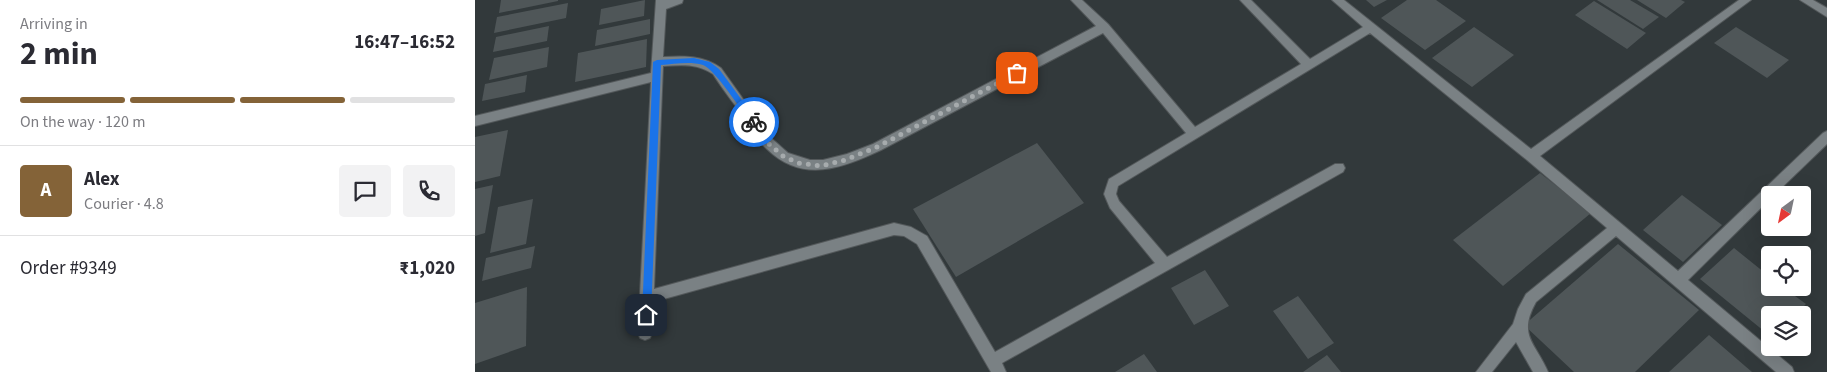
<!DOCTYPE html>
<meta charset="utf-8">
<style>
:root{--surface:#fff;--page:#f2f2f3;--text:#2b2b33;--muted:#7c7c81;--line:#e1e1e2;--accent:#846338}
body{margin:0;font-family:"Source Sans 3",sans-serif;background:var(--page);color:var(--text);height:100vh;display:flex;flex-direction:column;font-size:19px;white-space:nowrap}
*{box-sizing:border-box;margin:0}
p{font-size:16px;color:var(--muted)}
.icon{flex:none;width:28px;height:28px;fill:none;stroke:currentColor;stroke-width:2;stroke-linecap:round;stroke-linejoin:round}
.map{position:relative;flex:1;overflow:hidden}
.drawer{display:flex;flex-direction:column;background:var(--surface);width:475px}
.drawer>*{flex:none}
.needle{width:32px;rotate:213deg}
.tools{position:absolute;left:1286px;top:186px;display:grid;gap:10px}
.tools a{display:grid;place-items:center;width:50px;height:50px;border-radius:5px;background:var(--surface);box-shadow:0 5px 20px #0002;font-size:25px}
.pin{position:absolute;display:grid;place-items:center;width:42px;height:42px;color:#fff;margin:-21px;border-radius:10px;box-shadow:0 2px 8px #0006}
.courier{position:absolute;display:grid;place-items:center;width:50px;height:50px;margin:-25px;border:4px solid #1a73e8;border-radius:50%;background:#fff;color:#222;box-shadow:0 1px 6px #0007}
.summary em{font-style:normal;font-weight:700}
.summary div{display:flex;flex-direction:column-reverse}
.summary{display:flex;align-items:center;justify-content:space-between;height:85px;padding:0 20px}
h1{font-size:32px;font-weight:700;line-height:38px}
.bar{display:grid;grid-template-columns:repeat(4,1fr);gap:8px 5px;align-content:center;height:60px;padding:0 20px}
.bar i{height:6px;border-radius:4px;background:var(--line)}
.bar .selected{background:var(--accent)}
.bar p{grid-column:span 4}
.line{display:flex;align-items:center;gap:12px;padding:0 20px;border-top:1px solid var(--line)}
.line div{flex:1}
.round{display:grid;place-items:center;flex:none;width:52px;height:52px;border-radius:5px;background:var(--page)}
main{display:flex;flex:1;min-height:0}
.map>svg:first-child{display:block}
.building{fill:#4f5658}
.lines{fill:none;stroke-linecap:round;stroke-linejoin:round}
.minor-casing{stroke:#53585a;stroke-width:2}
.minor{fill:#7a8184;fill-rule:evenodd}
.route{fill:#1a73e8}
.done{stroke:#a6abad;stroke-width:5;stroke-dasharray:0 9}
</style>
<main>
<section class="drawer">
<div class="summary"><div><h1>2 min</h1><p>Arriving in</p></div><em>16:47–16:52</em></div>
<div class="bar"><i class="selected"></i><i class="selected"></i><i class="selected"></i><i></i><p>On the way · 120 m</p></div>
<div class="line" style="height:90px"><b class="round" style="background:var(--accent);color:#fff">A</b><div><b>Alex</b><p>Courier · 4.8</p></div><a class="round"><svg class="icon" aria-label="chat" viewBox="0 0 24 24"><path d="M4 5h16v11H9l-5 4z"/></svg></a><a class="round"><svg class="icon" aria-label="phone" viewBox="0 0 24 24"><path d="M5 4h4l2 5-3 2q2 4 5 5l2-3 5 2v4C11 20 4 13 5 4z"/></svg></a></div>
<div class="line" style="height:65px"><div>Order #9349</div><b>₹1,020</b></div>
</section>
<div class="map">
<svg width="1352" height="372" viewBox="0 0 1352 372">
<rect width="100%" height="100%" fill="#32393b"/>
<g class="building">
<path d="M 26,0 L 83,0 L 83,1 L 24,13 Z"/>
<path d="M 170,0 L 169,16 L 124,25 L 126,9 Z"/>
<path d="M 891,0 L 912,0 L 899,7 Z"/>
<path d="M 932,0 L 961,0 L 991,21 L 950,50 L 906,18 Z"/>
<path d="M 1122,0 L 1155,0 L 1184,17 L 1168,29 Z"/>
<path d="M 1162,0 L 1206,0 L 1210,2 L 1191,18 Z"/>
<path d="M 1119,1 L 1171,33 L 1152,49 L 1100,15 Z"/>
<path d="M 93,3 L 91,18 L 19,33 L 22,17 Z"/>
<path d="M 175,19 L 175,34 L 120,46 L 122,30 Z"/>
<path d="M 74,26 L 72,41 L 18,52 L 21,37 Z"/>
<path d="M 999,27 L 1039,55 L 997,87 L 957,58 Z"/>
<path d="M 1261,27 L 1314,60 L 1292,78 L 1239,43 Z"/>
<path d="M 172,39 L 171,67 L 100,82 L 103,53 Z"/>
<path d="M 74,47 L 72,67 L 14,80 L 19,58 Z"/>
<path d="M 52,75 L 50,92 L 7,101 L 10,84 Z"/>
<path d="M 33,130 L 25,176 L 0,182 L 0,137 Z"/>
<path d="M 562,143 L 609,203 L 481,277 L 438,209 Z"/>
<path d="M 1065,173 L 1116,213 L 1028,286 L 978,240 Z"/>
<path d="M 18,185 L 10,233 L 0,236 L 0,189 Z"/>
<path d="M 1207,195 L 1247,225 L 1208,262 L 1168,230 Z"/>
<path d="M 58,199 L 51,244 L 15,253 L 23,207 Z"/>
<path d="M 1143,244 L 1224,310 L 1160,372 L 1099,372 L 1049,325 Z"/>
<path d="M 60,246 L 56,268 L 7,281 L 11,258 Z"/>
<path d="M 1259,248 L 1295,277 L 1295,288 L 1309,288 L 1331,304 L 1320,315 L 1295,315 L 1295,336 L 1225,279 Z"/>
<path d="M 730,270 L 754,306 L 719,325 L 696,288 Z"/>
<path d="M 52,287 L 51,346 L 0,364 L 0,303 Z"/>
<path d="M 823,296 L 859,343 L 833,359 L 798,311 Z"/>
<path d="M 1234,335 L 1277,372 L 1194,372 Z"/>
<path d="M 669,354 L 682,372 L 640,372 Z"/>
<path d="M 852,355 L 866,372 L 828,372 Z"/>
</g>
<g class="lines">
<g class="minor-casing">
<g id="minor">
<path d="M 181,0 L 208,0 L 207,3 L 191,9 L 188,57 C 209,56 228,55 246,68 L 295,137 L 313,153 L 335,160 L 348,160 L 372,154 L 398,144 L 621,26 L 596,0 L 607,0 L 633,24 L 720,127 L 826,64 L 765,0 L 776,0 L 835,59 L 888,27 L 857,0 L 869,0 L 1056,149 L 1264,0 L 1276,0 L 1065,156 L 1203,271 L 1348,133 L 1352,131 L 1352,144 L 1299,195 L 1295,195 L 1295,199 L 1213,280 L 1317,367 L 1319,372 L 1301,372 L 1141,236 L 1061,302 C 1042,336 1061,343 1073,372 L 1058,372 L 1041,342 L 1017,372 L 1001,372 L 1038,324 L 1043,309 L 1051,294 L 1132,228 L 1052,160 L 895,33 L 643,186 L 641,194 L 644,201 L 692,257 L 860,164 L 868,164 L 870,168 L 868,172 L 527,363 L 531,372 L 516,372 L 442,244 L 429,236 L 419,235 L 178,302 L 177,333 L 175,338 L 170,340 L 165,338 L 163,333 L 176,82 L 0,126 L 0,116 L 176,73 ZM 628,33 L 711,133 L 634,179 L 629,194 L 635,208 L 680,263 L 520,352 L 452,236 L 436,227 L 419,223 L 179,289 L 188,66 C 206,65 222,63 238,74 C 248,90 260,105 272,121 C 278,130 283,142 292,149 C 328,184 367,168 406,150 Z"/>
<path d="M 1325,0 L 1338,0 L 1352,8 L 1352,17 Z"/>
</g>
</g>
<use href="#minor" class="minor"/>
</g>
<path class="route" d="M 219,58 L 235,62 L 244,69 L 283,122 L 282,125 L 277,125 C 268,113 240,69 228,65 C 215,61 199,64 186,65 L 176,315 L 171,319 L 167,315 L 178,62 L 182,60 Z"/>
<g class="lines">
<path class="done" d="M 279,122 L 294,144 L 308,156 L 323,163 L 346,166 L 370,160 L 402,147 L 542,73"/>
</g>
</svg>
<div class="tools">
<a><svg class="needle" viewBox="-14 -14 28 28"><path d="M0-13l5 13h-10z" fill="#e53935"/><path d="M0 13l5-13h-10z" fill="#7c7c81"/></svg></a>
<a><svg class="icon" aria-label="locate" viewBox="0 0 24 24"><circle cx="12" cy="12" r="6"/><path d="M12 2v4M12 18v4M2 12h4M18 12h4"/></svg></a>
<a><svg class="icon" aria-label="layers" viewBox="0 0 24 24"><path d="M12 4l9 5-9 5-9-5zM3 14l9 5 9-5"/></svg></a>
</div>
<div class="pin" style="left:542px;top:73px;background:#ea580c"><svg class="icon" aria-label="bag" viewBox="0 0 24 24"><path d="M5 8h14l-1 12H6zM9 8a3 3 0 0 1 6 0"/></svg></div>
<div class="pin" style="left:171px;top:315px;background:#1f2937"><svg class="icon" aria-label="home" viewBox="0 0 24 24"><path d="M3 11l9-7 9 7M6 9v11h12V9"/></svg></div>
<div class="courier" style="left:279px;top:122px"><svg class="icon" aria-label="bike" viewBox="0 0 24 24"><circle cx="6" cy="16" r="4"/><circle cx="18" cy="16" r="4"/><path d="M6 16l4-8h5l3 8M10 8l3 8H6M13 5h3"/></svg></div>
</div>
</main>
